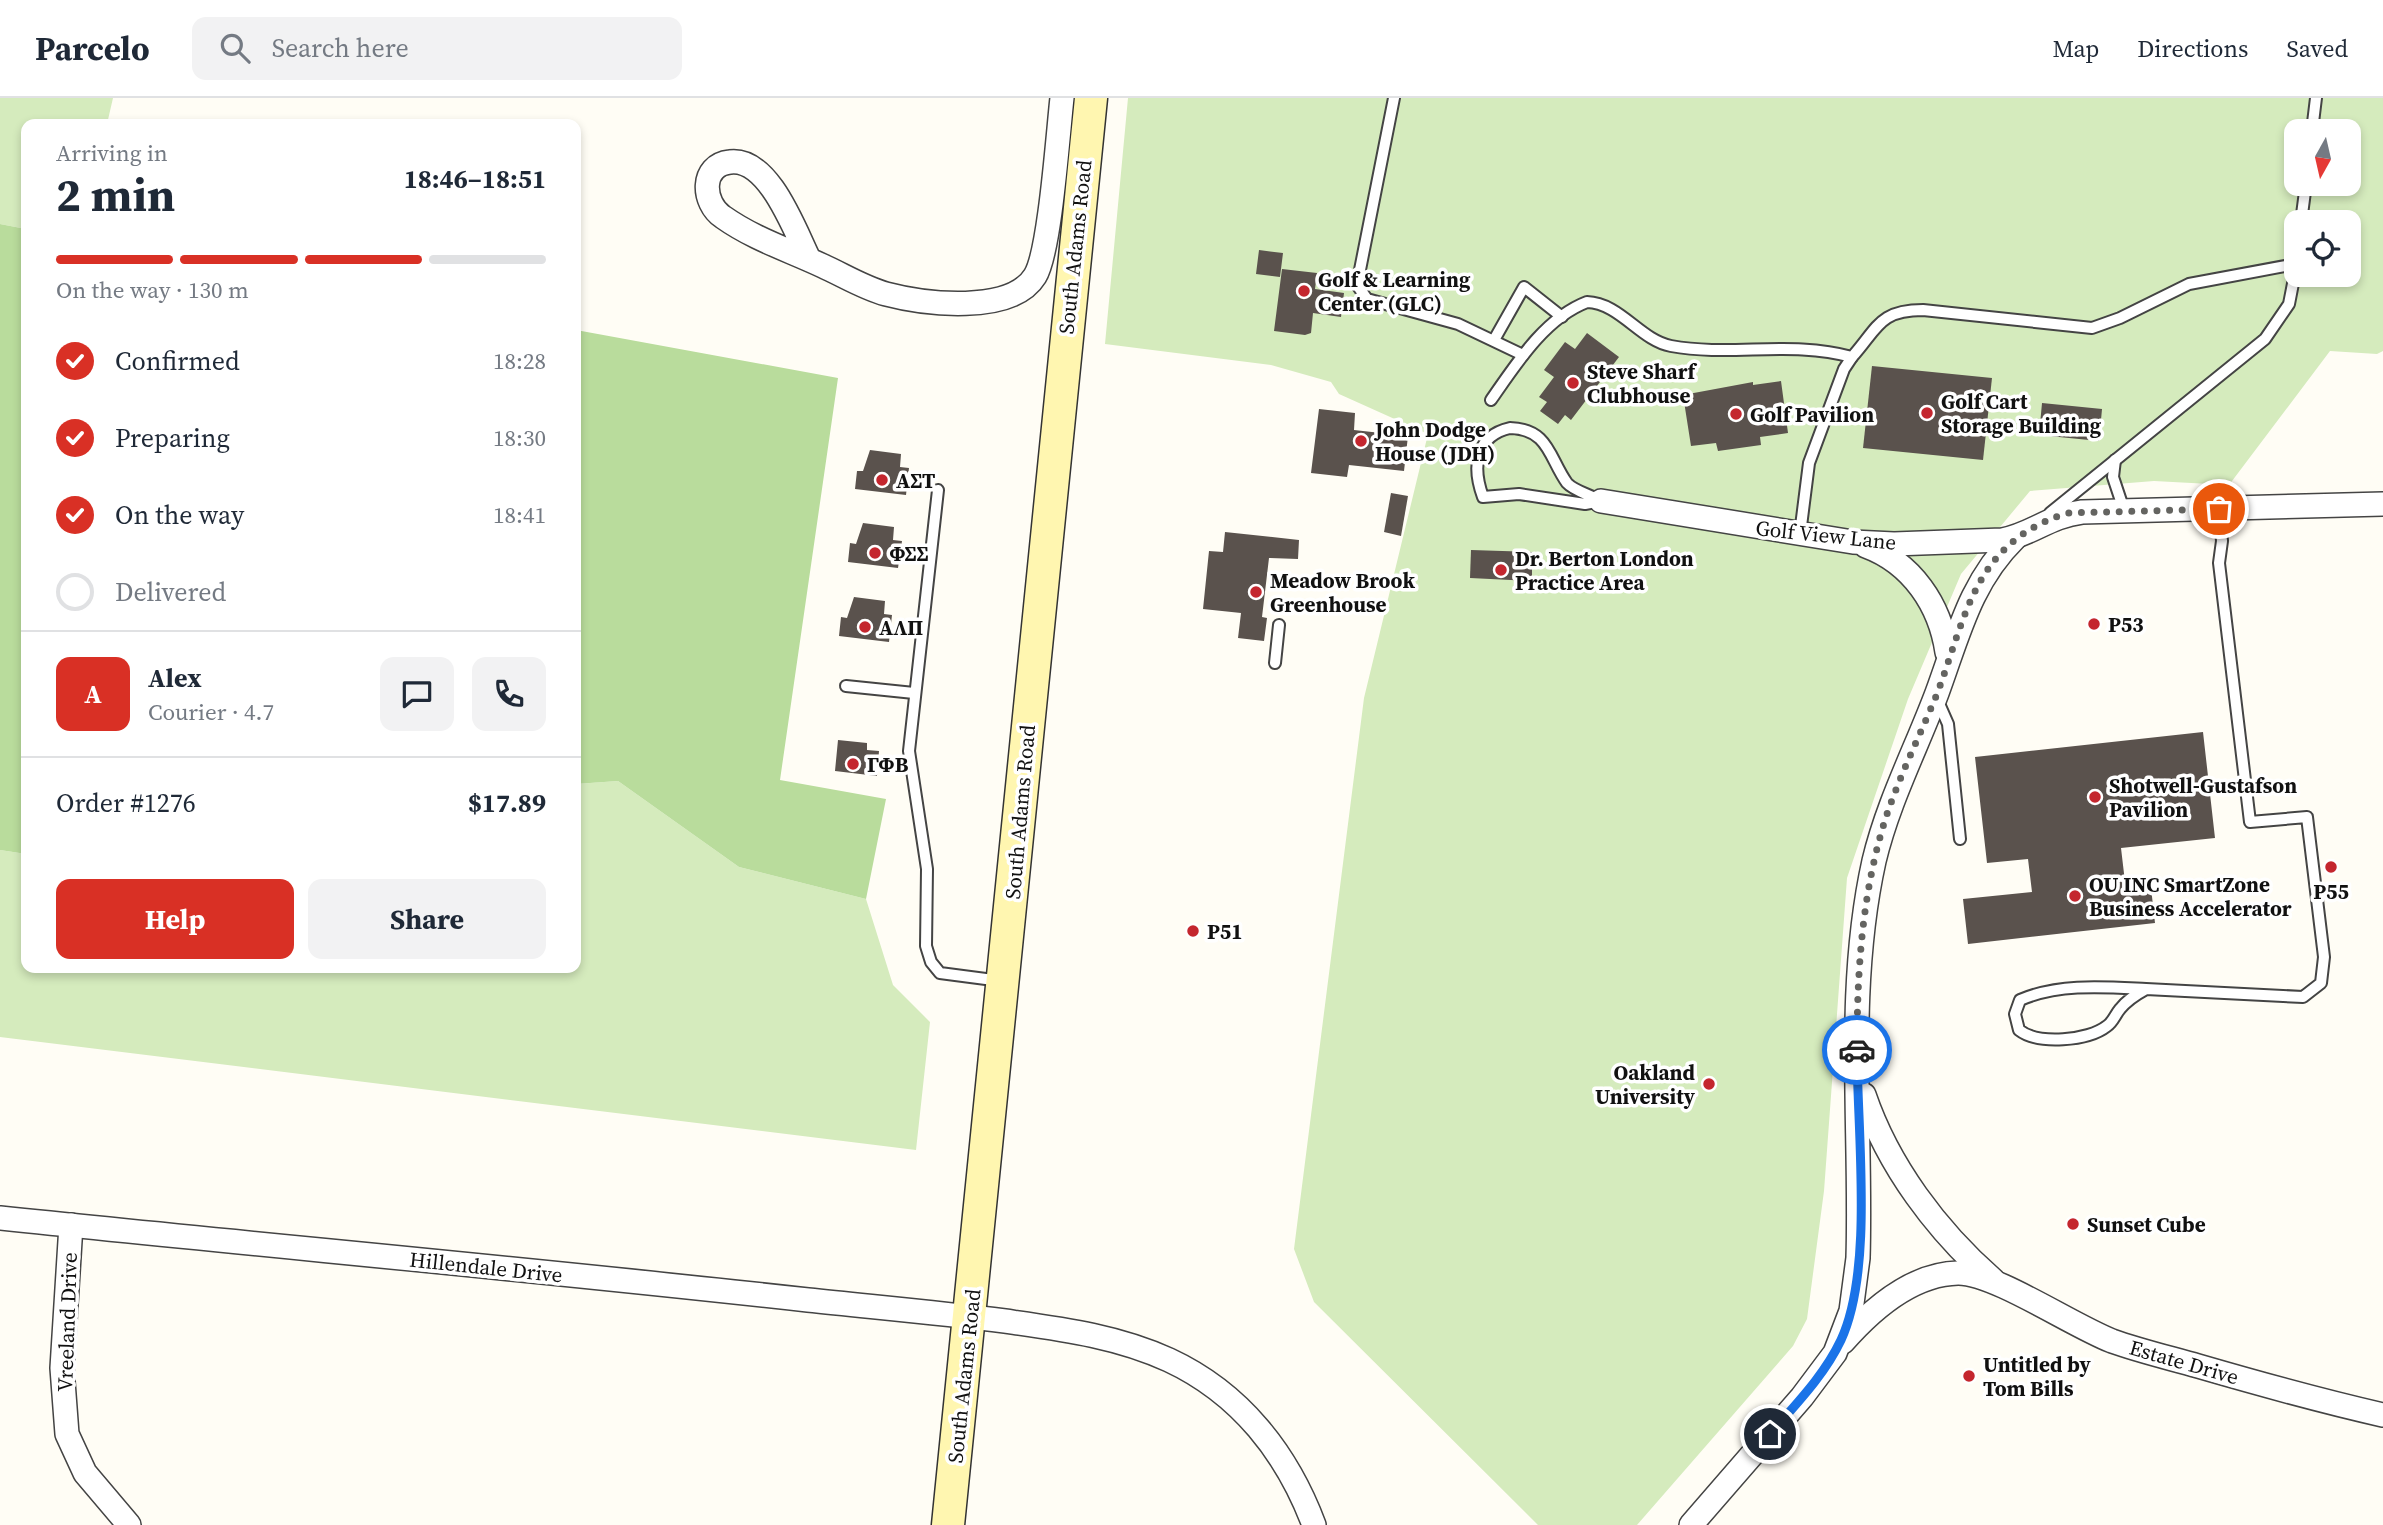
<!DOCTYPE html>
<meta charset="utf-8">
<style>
:root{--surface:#fff;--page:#f2f2f3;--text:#1f2937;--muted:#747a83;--line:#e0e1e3;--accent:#d93025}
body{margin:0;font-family:"Source Serif 4",serif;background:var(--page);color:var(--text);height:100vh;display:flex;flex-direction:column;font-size:26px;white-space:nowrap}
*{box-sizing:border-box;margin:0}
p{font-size:23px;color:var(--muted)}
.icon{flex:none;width:38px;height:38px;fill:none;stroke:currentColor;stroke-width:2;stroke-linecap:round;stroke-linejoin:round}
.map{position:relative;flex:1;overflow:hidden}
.drawer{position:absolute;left:21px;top:21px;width:560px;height:854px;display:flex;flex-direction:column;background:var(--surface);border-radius:14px;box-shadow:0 4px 10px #0003}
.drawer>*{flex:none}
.needle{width:46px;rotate:188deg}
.tools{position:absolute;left:2284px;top:21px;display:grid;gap:14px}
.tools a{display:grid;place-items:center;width:77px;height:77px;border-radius:14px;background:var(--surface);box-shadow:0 4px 10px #0003;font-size:35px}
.pin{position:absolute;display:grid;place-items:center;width:60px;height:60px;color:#fff;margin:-30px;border:4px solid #fff;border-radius:50%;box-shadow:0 2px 7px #0007}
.courier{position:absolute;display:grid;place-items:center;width:70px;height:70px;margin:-35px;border:5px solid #1a73e8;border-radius:50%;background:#fff;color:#222;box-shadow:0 2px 9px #0007}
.headline em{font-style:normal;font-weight:700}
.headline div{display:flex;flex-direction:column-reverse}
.headline{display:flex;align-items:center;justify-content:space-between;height:119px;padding:0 35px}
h1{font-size:46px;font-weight:700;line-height:52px}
.bar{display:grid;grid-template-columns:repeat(4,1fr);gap:10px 7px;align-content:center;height:84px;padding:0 35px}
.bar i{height:9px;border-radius:5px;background:var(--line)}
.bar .selected{background:var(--accent)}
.bar p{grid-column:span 4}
.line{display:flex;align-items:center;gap:18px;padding:0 35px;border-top:2px solid var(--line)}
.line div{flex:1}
.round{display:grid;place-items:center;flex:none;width:74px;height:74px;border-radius:14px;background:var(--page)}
ol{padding:0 35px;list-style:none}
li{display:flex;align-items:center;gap:21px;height:77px}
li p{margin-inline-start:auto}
li .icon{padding:7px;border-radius:50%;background:var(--accent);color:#fff;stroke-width:4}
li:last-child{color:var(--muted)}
li i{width:38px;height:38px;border:4px solid var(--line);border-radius:50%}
.action{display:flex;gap:14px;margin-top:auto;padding:14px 35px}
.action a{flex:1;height:80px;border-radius:14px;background:var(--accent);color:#fff;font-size:28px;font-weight:700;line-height:80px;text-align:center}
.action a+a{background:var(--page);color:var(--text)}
header{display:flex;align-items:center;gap:42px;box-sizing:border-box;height:98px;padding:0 35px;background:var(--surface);border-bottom:2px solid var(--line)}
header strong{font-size:33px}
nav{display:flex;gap:38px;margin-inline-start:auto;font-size:24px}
.search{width:490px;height:63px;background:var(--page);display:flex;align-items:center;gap:18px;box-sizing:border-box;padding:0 24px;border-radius:14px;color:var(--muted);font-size:26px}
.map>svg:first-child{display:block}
.green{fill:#d5ebbd;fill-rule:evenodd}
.forest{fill:#b9dc9c}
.building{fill:#5a524d}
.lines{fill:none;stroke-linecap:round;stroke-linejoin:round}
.lane-casing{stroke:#444;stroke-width:14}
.street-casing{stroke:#444;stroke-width:26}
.secondary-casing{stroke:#333;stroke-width:35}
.lane{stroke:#fff;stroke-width:10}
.street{stroke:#fff;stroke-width:23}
.secondary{stroke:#fff6b0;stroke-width:32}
.done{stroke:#646461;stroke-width:7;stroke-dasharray:0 12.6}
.route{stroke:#1a73e8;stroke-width:9}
.poi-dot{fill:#c4262e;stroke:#fff;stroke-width:2.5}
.labels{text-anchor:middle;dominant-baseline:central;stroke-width:7;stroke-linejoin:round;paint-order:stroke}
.street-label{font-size:21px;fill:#111;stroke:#fff}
.poi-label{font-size:21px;font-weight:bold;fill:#111;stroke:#fff;text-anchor:start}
</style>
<header>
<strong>Parcelo</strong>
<div class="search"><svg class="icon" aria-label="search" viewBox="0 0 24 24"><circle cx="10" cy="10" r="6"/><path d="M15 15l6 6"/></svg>Search here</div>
<nav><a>Map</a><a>Directions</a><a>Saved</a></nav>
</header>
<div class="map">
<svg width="2383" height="1427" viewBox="0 0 2383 1427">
<rect width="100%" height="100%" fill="#fffdf5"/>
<g class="green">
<path d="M 0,0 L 113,0 L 107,26 L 26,26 L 26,131 L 0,126 Z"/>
<path d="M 1128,0 L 2383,0 L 2383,253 L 2377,256 L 2330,253 L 2229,387 L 2154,383 L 2030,393 L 1961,476 L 1908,601 L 1847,780 L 1824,1093 L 1807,1221 L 1793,1248 L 1637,1427 L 1538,1427 L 1314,1204 L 1294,1151 L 1364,600 L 1428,336 L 1339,296 L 1331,284 L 1271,267 L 1105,246 ZM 2296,33 L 2348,33 L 2348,86 L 2296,86 ZM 2296,124 L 2348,124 L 2348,177 L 2296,177 Z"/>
<path d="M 618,683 L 739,769 L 866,801 L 893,887 L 930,924 L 916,1052 L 0,939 L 0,752 L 26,756 L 26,870 L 576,870 L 576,686 Z"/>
</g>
<g class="forest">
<path d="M 0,126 L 26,131 L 26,756 L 0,752 Z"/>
<path d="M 576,232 L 838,280 L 780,682 L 886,701 L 866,801 L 739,769 L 618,683 L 576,686 Z"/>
</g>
<g class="building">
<path d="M 1259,152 L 1283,155 L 1280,179 L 1256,176 Z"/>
<path d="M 1282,171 L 1317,175 L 1315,191 L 1344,195 L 1341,219 L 1313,215 L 1311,235 L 1305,237 L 1274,233 Z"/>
<path d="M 1587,235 L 1619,259 L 1571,322 L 1565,317 L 1558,326 L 1540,313 L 1547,304 L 1539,299 L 1554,279 L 1544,272 L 1565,244 L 1575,251 Z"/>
<path d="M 1872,268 L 1992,280 L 1983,362 L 1863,350 Z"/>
<path d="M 1781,283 L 1788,335 L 1760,339 L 1761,347 L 1718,353 L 1716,345 L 1691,348 L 1683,297 L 1753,284 L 1753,287 Z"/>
<path d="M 2042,305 L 2102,311 L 2099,343 L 2039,337 Z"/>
<path d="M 1319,311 L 1355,315 L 1354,332 L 1408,338 L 1404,373 L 1349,367 L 1347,379 L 1311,375 Z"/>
<path d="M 870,352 L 901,356 L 900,369 L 909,370 L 906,397 L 855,391 L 857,373 L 863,373 Z"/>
<path d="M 1391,395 L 1408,398 L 1401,438 L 1384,434 Z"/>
<path d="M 863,425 L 894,429 L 893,442 L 902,443 L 898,470 L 848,464 L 850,445 L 856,446 Z"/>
<path d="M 1225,434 L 1299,442 L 1298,461 L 1269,460 L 1262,519 L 1267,520 L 1264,543 L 1238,540 L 1241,515 L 1203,511 L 1209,453 L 1223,454 Z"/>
<path d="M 1471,452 L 1532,454 L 1532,483 L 1470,480 Z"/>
<path d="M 854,499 L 885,503 L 884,516 L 892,517 L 889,544 L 839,538 L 841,519 L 847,520 Z"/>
<path d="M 2203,634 L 2215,740 L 2121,750 L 2125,784 L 2150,781 L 2155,825 L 1968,846 L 1963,801 L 2032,794 L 2028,761 L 1987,765 L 1975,659 Z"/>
<path d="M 838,642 L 867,645 L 867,652 L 879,653 L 877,678 L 835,673 Z"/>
</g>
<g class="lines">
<g class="lane-casing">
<g id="lane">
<path d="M 1394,0 L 1357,187 L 1367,201 L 1458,226 L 1523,257"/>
<path d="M 2312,33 L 2316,0"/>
<path d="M 2301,124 L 2306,86"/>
<path d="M 1494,242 L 1524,189 L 1562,219"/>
<path d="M 1491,302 C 1516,266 1545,220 1587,204 C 1620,205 1640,242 1671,248 C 1731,259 1792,242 1852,259 C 1878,230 1879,212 1923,212 L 2092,230 L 2120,220 L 2189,186 L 2296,166"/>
<path d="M 1510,330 C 1549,331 1549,360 1567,385 C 1574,393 1591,397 1601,403 L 1585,406 L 1519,396 L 1483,399 C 1472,369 1475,338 1510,330 Z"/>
<path d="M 2115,362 L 2113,379 L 2124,412"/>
<path d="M 938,392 L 909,653 L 927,771 L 926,848 L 931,864 L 940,875 L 1001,883"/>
<path d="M 2050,415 L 2265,241 L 2289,206 L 2296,170"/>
<path d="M 1800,436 L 1809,365 L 1844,271 L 1852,259"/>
<path d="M 1275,565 L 1279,527"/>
<path d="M 846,588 L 914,595"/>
<path d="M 1937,601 L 1948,626 L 1960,741"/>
<path d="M 2146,891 C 2105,889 2059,885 2020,902 L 2015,916 L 2019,932 C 2038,947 2088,943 2107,928 C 2113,924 2115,917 2120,911 C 2127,902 2135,897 2146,891 L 2303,899 L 2321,885 L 2324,859 L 2307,719 L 2250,724 L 2219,465 L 2222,443 L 2219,411"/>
</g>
</g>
<g class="street-casing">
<g id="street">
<path d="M 809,161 C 795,133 769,59 730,64 C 700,67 702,105 723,119 C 754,141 789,152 823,168 C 843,177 864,190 886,196 C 924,206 1011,217 1035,178 C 1050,154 1058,35 1062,0"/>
<path d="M 1601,403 L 1853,444 L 1894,446 L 2002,442 C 2031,437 2049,418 2082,414 L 2383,406"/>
<path d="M 1866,448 C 1912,465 1940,507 1947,554"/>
<path d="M 1864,997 C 1888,1068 1937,1133 1993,1182"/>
<path d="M 0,1120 C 269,1148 539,1172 808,1202 C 874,1209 939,1215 1005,1223 C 1061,1231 1117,1238 1169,1262 C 1240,1295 1287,1355 1314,1427"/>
<path d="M 71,1127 L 62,1270 L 67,1336 L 85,1375 L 129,1427"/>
<path d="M 1843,1244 C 1872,1211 1912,1176 1958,1175 C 1995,1175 2071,1227 2112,1243 C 2140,1253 2170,1260 2198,1268 C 2260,1286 2321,1303 2383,1317"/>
<path d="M 1691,1427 L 1802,1299 L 1835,1255 L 1851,1213 L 1858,1160 C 1862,1028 1845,894 1874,763 C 1888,704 1916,651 1937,595 C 1958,538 1970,484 2015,440"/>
</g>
</g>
<g class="secondary-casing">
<path id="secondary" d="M 948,1427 L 1091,0"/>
</g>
<use href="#lane" class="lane"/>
<use href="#street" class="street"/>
<use href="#secondary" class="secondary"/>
</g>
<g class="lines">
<path class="done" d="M 1857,952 C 1857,873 1862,794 1886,719 C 1900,677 1920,637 1937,596 C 1967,516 1974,445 2067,415 L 2219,411"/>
<path class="route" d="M 1770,1336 C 1795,1307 1824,1278 1841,1242 C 1874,1171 1857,1032 1857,952"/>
</g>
<g class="poi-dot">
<circle cx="1304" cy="193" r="7"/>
<circle cx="1573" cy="285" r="7"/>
<circle cx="1927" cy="315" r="7"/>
<circle cx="1736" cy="316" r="7"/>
<circle cx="1361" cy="343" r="7"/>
<circle cx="882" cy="382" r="7"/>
<circle cx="875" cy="455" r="7"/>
<circle cx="1501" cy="472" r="7"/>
<circle cx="1256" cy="494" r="7"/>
<circle cx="2094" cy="526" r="7"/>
<circle cx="865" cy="529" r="7"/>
<circle cx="853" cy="666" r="7"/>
<circle cx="2095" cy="699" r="7"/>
<circle cx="2331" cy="769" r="7"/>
<circle cx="2075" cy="798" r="7"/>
<circle cx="1193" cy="833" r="7"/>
<circle cx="1709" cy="986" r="7"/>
<circle cx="2073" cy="1126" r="7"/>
<circle cx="1969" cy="1278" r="7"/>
</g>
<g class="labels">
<g class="street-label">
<text transform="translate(1075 149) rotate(-84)">South Adams Road</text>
<text transform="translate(1826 437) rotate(6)">Golf View Lane</text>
<text transform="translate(1020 714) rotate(-85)">South Adams Road</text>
<text transform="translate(486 1169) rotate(6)">Hillendale Drive</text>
<text transform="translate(67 1224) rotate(-88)">Vreeland Drive</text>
<text transform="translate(2184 1264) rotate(16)">Estate Drive</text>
<text transform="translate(964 1278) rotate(-84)">South Adams Road</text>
</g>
<g class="poi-label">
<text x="1318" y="181">Golf &amp; Learning<tspan x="1318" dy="24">Center (GLC)</tspan></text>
<text x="1587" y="273">Steve Sharf<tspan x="1587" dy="24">Clubhouse</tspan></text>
<text x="1941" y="303">Golf Cart<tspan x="1941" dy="24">Storage Building</tspan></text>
<text x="1750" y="316">Golf Pavilion</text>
<text x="1375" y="331">John Dodge<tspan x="1375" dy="24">House (JDH)</tspan></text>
<text x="896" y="382">AΣΤ</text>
<text x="889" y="455">ΦΣΣ</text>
<text x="1515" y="460">Dr. Berton London<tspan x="1515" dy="24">Practice Area</tspan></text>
<text x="1270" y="482">Meadow Brook<tspan x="1270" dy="24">Greenhouse</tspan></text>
<text x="2108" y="526">P53</text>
<text x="879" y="529">AΛΠ</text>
<text x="867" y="666">ΓΦB</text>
<text x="2109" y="687">Shotwell-Gustafson<tspan x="2109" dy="24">Pavilion</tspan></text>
<text x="2089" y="786">OU INC SmartZone<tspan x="2089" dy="24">Business Accelerator</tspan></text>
<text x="2331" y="793" text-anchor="middle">P55</text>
<text x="1207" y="833">P51</text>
<text x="1695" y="974" text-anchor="end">Oakland<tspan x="1695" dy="24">University</tspan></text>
<text x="2087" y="1126">Sunset Cube</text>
<text x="1983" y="1266">Untitled by<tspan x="1983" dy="24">Tom Bills</tspan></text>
</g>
</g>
</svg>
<div class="tools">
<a><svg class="needle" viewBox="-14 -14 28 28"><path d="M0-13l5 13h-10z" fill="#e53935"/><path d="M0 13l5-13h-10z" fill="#747a83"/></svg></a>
<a><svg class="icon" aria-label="locate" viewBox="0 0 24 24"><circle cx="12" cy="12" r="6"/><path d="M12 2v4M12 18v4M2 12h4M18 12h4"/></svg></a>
</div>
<div class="pin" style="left:2219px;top:411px;background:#ea580c"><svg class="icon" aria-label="bag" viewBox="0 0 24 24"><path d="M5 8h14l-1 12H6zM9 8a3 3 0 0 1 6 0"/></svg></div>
<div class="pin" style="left:1770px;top:1336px;background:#1f2937"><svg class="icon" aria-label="home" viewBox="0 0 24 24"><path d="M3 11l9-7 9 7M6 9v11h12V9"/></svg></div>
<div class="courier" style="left:1857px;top:952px"><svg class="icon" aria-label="car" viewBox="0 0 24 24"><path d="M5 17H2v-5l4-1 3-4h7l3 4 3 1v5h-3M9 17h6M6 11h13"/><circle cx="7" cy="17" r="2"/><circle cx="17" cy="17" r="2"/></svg></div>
<section class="drawer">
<div class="headline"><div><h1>2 min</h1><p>Arriving in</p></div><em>18:46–18:51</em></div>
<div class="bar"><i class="selected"></i><i class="selected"></i><i class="selected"></i><i></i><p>On the way · 130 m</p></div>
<ol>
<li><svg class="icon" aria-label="check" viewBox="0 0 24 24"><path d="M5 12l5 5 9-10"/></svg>Confirmed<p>18:28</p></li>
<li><svg class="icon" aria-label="check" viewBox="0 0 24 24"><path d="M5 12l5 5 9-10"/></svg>Preparing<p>18:30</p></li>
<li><svg class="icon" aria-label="check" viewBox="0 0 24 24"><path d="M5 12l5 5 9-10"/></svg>On the way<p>18:41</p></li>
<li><i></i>Delivered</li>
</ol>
<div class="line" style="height:126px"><b class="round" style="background:var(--accent);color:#fff">A</b><div><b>Alex</b><p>Courier · 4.7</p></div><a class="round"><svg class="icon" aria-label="chat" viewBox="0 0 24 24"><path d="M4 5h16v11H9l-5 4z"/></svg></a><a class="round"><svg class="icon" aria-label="phone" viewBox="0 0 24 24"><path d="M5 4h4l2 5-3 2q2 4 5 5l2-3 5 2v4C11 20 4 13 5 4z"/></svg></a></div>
<div class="line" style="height:91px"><div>Order #1276</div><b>$17.89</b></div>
<div class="action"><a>Help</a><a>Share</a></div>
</section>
</div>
